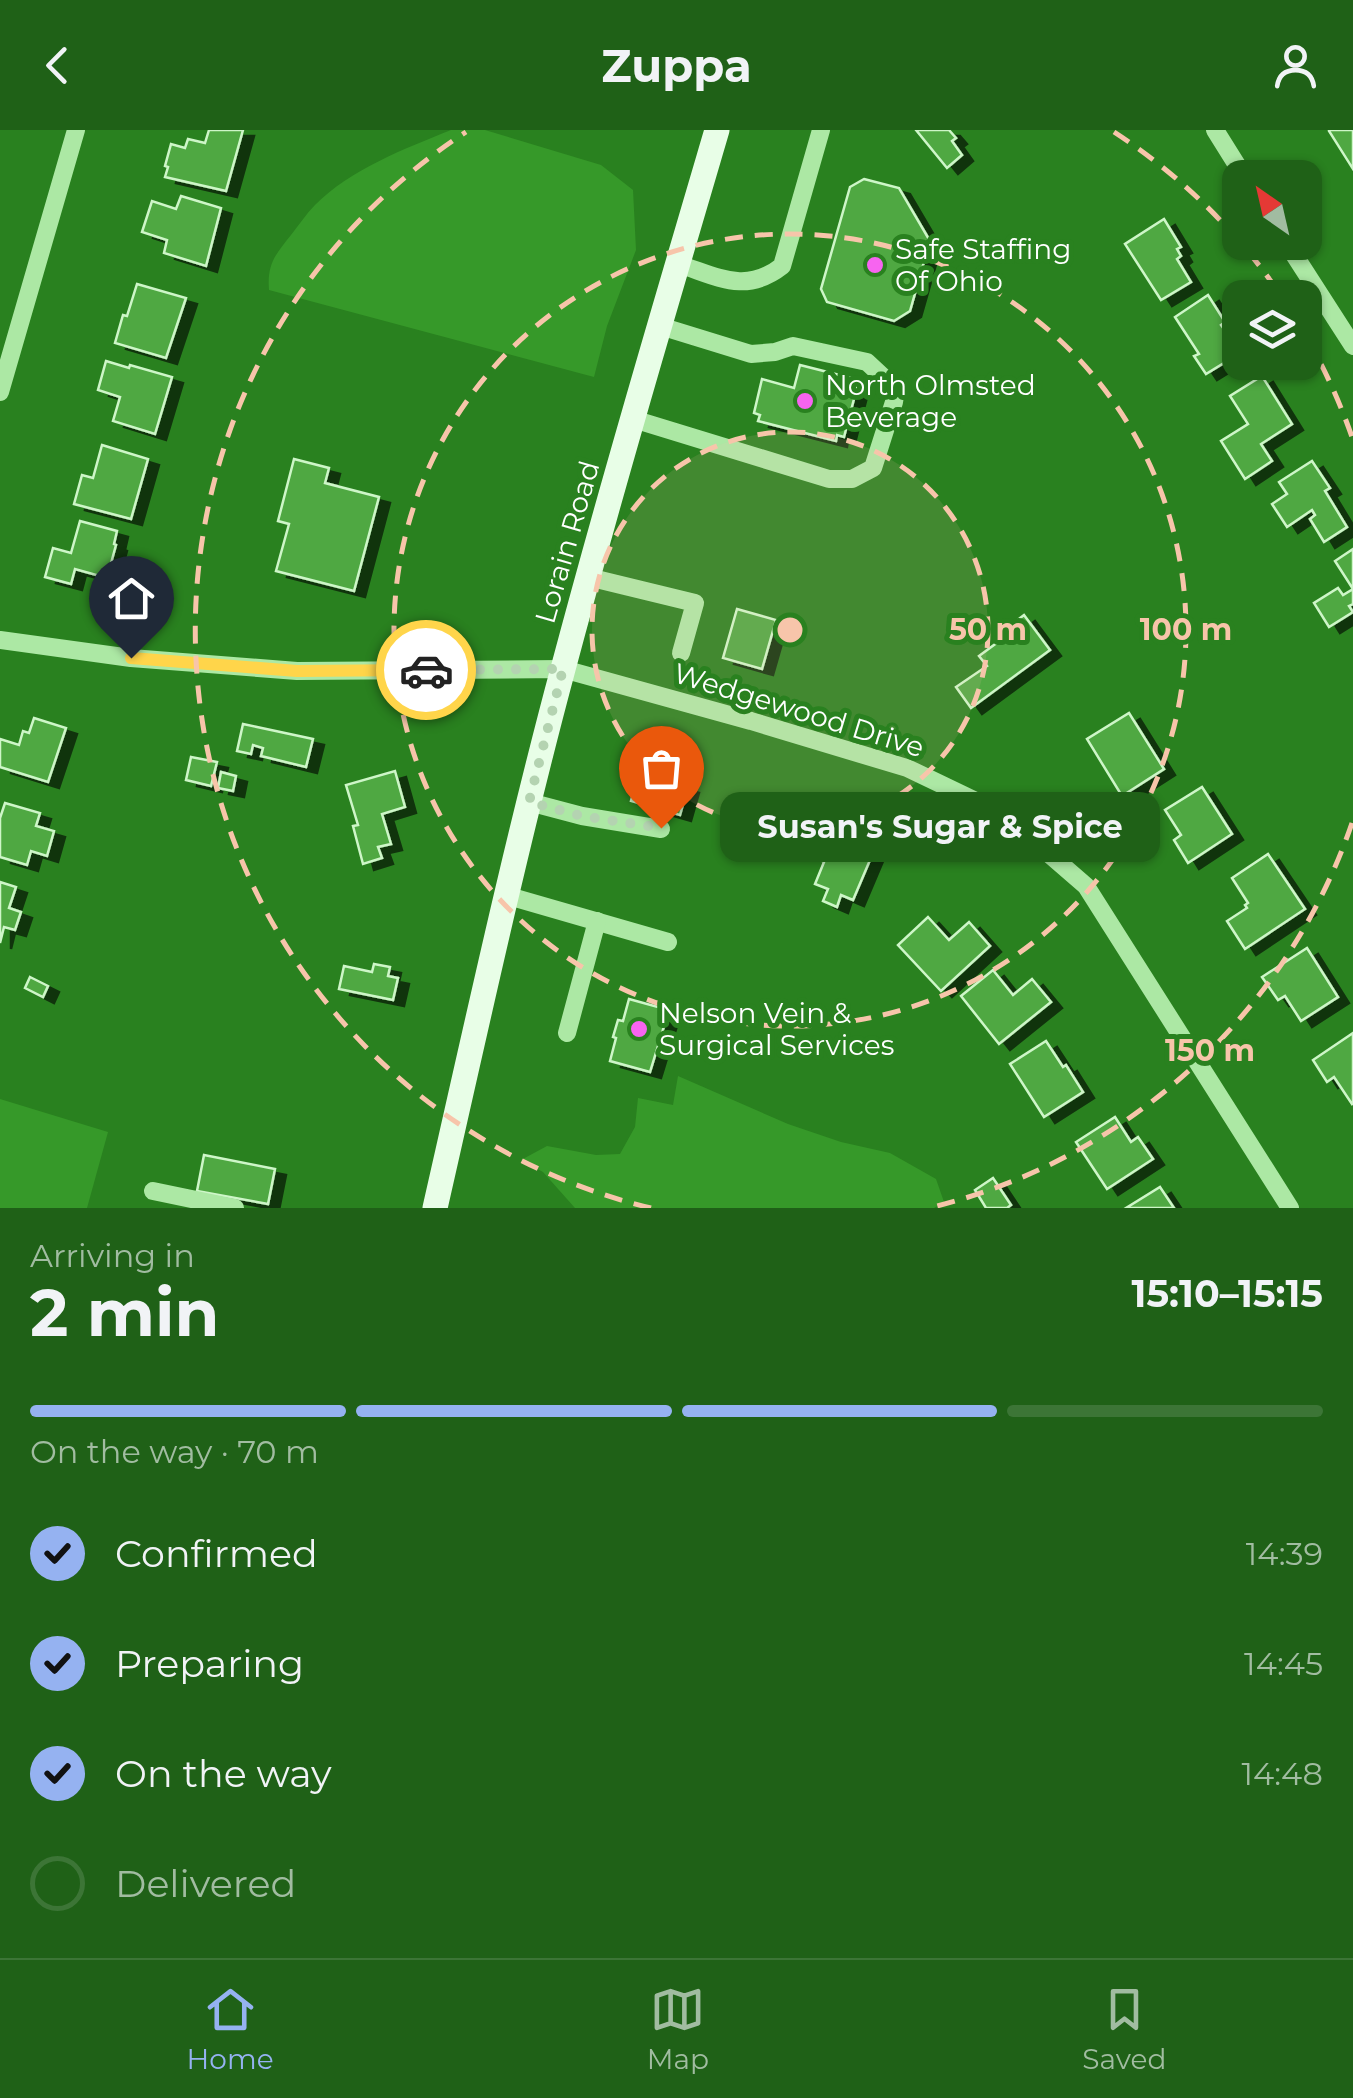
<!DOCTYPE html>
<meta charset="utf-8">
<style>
:root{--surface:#1f6117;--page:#276720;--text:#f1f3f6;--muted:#a1bca1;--line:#3c7536;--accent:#95b2f1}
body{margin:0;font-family:Montserrat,sans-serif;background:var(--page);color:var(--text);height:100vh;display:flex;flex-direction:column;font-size:38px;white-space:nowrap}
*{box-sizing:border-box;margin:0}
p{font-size:32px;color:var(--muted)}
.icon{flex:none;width:55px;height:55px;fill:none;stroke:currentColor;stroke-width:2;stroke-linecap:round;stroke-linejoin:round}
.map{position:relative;height:1078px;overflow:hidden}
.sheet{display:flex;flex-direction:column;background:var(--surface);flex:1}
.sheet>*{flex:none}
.needle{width:65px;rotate:326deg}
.fabs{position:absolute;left:1222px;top:30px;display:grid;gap:20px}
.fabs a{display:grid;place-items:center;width:100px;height:100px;border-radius:20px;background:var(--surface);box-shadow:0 2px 8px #0004;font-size:50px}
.pin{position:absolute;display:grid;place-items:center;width:85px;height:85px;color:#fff;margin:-102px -42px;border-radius:50% 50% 50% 0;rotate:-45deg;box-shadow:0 0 10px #0007}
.pin .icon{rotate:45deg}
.courier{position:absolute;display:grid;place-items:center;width:100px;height:100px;margin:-50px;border:8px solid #ffd54a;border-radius:50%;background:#fff;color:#222;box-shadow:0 2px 12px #0007}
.bubble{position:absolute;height:70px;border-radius:20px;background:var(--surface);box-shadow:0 2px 8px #0004;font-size:32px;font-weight:700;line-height:70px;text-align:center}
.headline em{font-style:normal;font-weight:700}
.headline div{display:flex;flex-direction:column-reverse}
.headline{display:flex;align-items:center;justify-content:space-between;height:170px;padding:0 30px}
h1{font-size:65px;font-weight:700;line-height:75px}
.bar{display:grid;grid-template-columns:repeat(4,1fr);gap:15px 10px;align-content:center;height:120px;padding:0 30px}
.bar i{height:12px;border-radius:8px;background:var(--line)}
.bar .active{background:var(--accent)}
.bar p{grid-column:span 4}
ol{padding:0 30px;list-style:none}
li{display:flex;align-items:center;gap:30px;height:110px}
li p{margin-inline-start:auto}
li .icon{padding:10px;border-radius:50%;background:var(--accent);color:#111;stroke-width:4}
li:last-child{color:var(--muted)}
li i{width:55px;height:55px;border:5px solid var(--line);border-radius:50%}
header{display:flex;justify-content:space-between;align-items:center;height:130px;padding:0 30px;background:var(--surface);font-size:45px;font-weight:700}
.tabs{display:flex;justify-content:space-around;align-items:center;height:140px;border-top:2px solid var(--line);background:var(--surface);font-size:28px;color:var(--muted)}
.tabs a{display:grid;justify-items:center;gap:5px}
.tabs .active{color:var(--accent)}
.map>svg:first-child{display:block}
.green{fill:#369929}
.building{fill:#4fa843;stroke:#cef6c8;stroke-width:2.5;filter:url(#shadow)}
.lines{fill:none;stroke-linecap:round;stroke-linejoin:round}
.minor{stroke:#ace8a4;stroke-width:18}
.major{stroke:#e8fee7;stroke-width:25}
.done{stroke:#b4d3b1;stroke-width:10;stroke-dasharray:0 18}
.route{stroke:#ffd54a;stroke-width:12}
.ring{fill:none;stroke:#f7c5aa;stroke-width:5;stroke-dasharray:18 12}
.poi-dot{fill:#f764f0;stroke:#29811f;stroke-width:4}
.labels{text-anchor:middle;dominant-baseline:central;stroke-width:10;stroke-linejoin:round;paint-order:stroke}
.poi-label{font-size:28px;fill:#fff;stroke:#29811f;text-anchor:start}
.street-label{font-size:28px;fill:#fff;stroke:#29811f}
.centre{fill:#f7c5aa;stroke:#29811f;stroke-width:5}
.ring-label{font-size:30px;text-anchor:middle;font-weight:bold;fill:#f7c5aa;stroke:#29811f;stroke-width:10;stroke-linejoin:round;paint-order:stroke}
</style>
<header><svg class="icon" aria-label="back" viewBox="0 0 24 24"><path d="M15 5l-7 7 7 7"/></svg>Zuppa<svg class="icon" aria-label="person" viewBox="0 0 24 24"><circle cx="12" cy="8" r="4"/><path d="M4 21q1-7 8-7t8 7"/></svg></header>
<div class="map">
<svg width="1353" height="1078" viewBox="0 0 1353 1078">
<defs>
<filter id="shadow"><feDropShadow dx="11" dy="6" stdDeviation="0" flood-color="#0009"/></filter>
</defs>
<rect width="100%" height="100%" fill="#29811f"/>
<g class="green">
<path d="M 451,0 L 485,0 L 601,35 L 633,60 L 636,120 L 607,196 L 594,247 L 269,160 C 267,134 275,125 291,105 C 299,95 306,84 315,75 C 351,39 404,19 451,0 Z"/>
<path d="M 678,946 L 788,994 L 841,1012 L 890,1023 L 936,1049 L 944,1072 L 934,1078 L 575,1078 L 543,1042 L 521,1030 L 547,1016 L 596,1025 L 620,1024 L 635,997 L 638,968 L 673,975 Z"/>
<path d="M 0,969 L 108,1002 L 87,1078 L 0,1078 Z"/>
</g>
<g class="building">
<path d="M 209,0 L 243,0 L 226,61 L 165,47 L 168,37 L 165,36 L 171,14 L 185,18 L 188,9 L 205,13 Z"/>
<path d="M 916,0 L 949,0 L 956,8 L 952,11 L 962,25 L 947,38 Z"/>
<path d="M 1330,0 L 1353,0 L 1353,39 L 1329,1 Z"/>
<path d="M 864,49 L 899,58 L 930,111 L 910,181 L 894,191 L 827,172 L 821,159 L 850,57 Z"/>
<path d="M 181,66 L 221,78 L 206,136 L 164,123 L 167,110 L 142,102 L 152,71 L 176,79 Z"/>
<path d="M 1164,89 L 1181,117 L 1177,119 L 1181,126 L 1177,129 L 1191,152 L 1161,170 L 1125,114 Z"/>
<path d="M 137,154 L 186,168 L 166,228 L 115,213 L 123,185 L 127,186 Z"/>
<path d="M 1208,165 L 1225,192 L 1221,195 L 1226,202 L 1232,199 L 1240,212 L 1240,223 L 1206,244 L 1194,226 L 1199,224 L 1175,187 Z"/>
<path d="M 106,231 L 129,238 L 130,235 L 172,247 L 155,304 L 113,291 L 120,267 L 98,260 Z"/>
<path d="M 800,235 L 859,250 L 844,307 L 837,305 L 836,311 L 758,291 L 760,285 L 754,283 L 762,249 L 794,258 Z"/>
<path d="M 1262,246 L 1292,294 L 1261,314 L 1272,331 L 1245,349 L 1221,311 L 1248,294 L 1230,266 Z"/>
<path d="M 102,315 L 148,329 L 131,389 L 74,374 L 82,345 L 93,348 Z"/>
<path d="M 294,329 L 329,338 L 325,353 L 379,367 L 354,461 L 276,441 L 289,394 L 278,391 Z"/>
<path d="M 1312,331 L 1330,358 L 1325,361 L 1347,397 L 1324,412 L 1310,389 L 1315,385 L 1312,380 L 1287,397 L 1272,374 L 1287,364 L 1279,352 Z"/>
<path d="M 80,391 L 117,401 L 114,414 L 116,415 L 107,448 L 75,439 L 71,454 L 45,447 L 53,418 L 71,423 Z"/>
<path d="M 1353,419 L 1353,474 L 1349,476 L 1353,482 L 1329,497 L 1314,473 L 1338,458 L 1343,465 L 1353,459 L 1335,431 Z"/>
<path d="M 737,479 L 776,490 L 762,539 L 723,528 Z"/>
<path d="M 1024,485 L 1050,520 L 971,578 L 956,557 L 987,536 L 979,526 L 1002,509 L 998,505 Z"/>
<path d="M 1129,583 L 1164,639 L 1122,666 L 1087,609 Z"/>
<path d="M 34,588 L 66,598 L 48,652 L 0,637 L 0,609 L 19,615 L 23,601 L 29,603 Z"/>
<path d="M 243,594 L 313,609 L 306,637 L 261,626 L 263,618 L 253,615 L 251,624 L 237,621 Z"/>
<path d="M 191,627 L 217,632 L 211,656 L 186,650 Z"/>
<path d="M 395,641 L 405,677 L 382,684 L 391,714 L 378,717 L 382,728 L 363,734 L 353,696 L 358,695 L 346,655 Z"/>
<path d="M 221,642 L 236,646 L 233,661 L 218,658 Z"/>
<path d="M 638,646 L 650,649 L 651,647 L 688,657 L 680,685 L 631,671 Z"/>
<path d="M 1202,657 L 1232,704 L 1188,733 L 1174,710 L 1181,705 L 1165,680 Z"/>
<path d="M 5,673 L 40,683 L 36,696 L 54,701 L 47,726 L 31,721 L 27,735 L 0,727 L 0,688 Z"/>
<path d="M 829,704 L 873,723 L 853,770 L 841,765 L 837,777 L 823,771 L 828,759 L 815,754 L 824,732 L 818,729 Z"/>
<path d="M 1268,724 L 1305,779 L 1245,819 L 1227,791 L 1247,778 L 1245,775 L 1248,773 L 1232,748 Z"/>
<path d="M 0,752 L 16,757 L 9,778 L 21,782 L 15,800 L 4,797 L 0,813 Z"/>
<path d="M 928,787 L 949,810 L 969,792 L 990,816 L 941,861 L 898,815 Z"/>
<path d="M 1307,818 L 1338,867 L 1301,891 L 1285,866 L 1278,870 L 1262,847 Z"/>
<path d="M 374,834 L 390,837 L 388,846 L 398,848 L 393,870 L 339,859 L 344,836 L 372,842 Z"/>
<path d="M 993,840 L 1013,865 L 1032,849 L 1051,872 L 999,914 L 961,866 Z"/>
<path d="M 30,847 L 48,856 L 43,867 L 25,858 Z"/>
<path d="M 629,869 L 669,880 L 650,942 L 610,931 L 616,908 L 613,907 L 618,890 L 623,891 Z"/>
<path d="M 1353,903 L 1353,973 L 1352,974 L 1334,947 L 1327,952 L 1313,930 Z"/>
<path d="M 1046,911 L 1063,937 L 1066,935 L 1083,962 L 1044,987 L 1010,934 Z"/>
<path d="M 1115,987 L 1131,1012 L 1138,1007 L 1153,1029 L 1107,1059 L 1076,1012 Z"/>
<path d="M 204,1025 L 275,1039 L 268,1074 L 197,1061 Z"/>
<path d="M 993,1048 L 1011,1075 L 1007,1078 L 986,1078 L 975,1060 Z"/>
<path d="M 1160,1057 L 1174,1078 L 1126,1078 Z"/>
</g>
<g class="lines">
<g class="minor">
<path d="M 1215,0 L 1245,48"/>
<path d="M 1286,112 L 1353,216"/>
<path d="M 678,134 C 717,146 745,165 782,136 L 821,0"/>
<path d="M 0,262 L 76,0"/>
<path d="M 633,289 L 829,349 L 852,349 L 873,338 L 894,272 L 896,259 L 867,232 L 793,216 L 775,222 L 751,224 L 660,196"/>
<path d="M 588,447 L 695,473 L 681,523"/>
<path d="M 0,510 L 131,528 L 297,541 L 563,539 L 751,591 L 907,638 L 1003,684 L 1086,756 L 1290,1078"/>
<path d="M 529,672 L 582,686 L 661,699"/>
<path d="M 505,765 L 668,812"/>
<path d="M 567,903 L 597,791"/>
<path d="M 153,1061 L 235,1078"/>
</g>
<path class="major" d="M 435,1078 C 476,898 515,718 563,539 C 611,359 664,180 717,0"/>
</g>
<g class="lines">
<path class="done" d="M 426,540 L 563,539 L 529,672 L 582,686 L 661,698"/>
<path class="route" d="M 131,528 L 297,541 L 426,540"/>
</g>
<circle cx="790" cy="500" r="198" fill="#f7c5aa" fill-opacity=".12"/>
<g class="ring">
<circle cx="790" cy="500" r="198"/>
<circle cx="790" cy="500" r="396"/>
<path d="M1352 693A594 594 0 0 1 929 1078M651 1078A594 594 0 0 1 466 2M1114 2A594 594 0 0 1 1280 164M1307 208A594 594 0 0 1 1352 307"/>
</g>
<g class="poi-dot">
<circle cx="875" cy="135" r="10"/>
<circle cx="805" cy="271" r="10"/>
<circle cx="639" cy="899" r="10"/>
</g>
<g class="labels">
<g class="poi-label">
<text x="895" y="119">Safe Staffing<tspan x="895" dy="32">Of Ohio</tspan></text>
<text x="825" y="255">North Olmsted<tspan x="825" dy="32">Beverage</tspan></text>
<text x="659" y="883">Nelson Vein &amp;<tspan x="659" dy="32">Surgical Services</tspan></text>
</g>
<g class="street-label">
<text transform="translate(567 412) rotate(-74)">Lorain Road</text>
<text transform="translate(799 580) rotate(17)">Wedgewood Drive</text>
</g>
</g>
<circle cx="790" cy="500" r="15" class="centre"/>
<g class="ring-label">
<text x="988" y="510">50 m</text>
<text x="1186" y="510">100 m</text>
<text x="1210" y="931">150 m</text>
</g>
</svg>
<div class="fabs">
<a><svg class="needle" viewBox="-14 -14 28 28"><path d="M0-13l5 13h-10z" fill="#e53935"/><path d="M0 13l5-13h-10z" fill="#a1bca1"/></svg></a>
<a><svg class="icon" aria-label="layers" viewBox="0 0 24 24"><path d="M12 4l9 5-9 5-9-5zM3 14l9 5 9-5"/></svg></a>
</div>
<div class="pin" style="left:661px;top:698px;background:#ea580c"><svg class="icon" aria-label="bag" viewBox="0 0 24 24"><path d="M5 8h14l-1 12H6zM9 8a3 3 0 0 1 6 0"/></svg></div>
<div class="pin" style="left:131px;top:528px;background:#1f2937"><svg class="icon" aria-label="home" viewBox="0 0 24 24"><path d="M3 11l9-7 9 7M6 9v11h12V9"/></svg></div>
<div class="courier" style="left:426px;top:540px"><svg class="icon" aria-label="car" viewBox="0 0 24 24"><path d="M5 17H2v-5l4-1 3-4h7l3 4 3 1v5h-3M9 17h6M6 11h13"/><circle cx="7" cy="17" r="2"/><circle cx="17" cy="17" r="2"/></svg></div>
<div class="bubble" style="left:720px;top:662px;width:440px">Susan's Sugar &amp; Spice</div>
</div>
<section class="sheet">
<div class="headline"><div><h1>2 min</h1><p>Arriving in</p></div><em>15:10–15:15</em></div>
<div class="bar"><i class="active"></i><i class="active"></i><i class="active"></i><i></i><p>On the way · 70 m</p></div>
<ol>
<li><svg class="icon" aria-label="check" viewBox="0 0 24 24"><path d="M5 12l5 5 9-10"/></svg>Confirmed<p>14:39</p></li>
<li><svg class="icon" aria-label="check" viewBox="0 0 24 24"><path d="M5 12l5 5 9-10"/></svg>Preparing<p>14:45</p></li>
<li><svg class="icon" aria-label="check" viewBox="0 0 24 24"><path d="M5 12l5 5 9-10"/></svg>On the way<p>14:48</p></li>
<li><i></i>Delivered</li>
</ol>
</section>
<nav class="tabs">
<a class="active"><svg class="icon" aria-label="home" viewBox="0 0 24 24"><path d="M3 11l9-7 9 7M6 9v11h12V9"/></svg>Home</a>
<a><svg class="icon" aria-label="map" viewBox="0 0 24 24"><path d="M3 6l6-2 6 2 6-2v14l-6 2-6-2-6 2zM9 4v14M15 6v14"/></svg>Map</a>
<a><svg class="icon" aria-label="saved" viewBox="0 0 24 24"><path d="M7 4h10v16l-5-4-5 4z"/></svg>Saved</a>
</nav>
